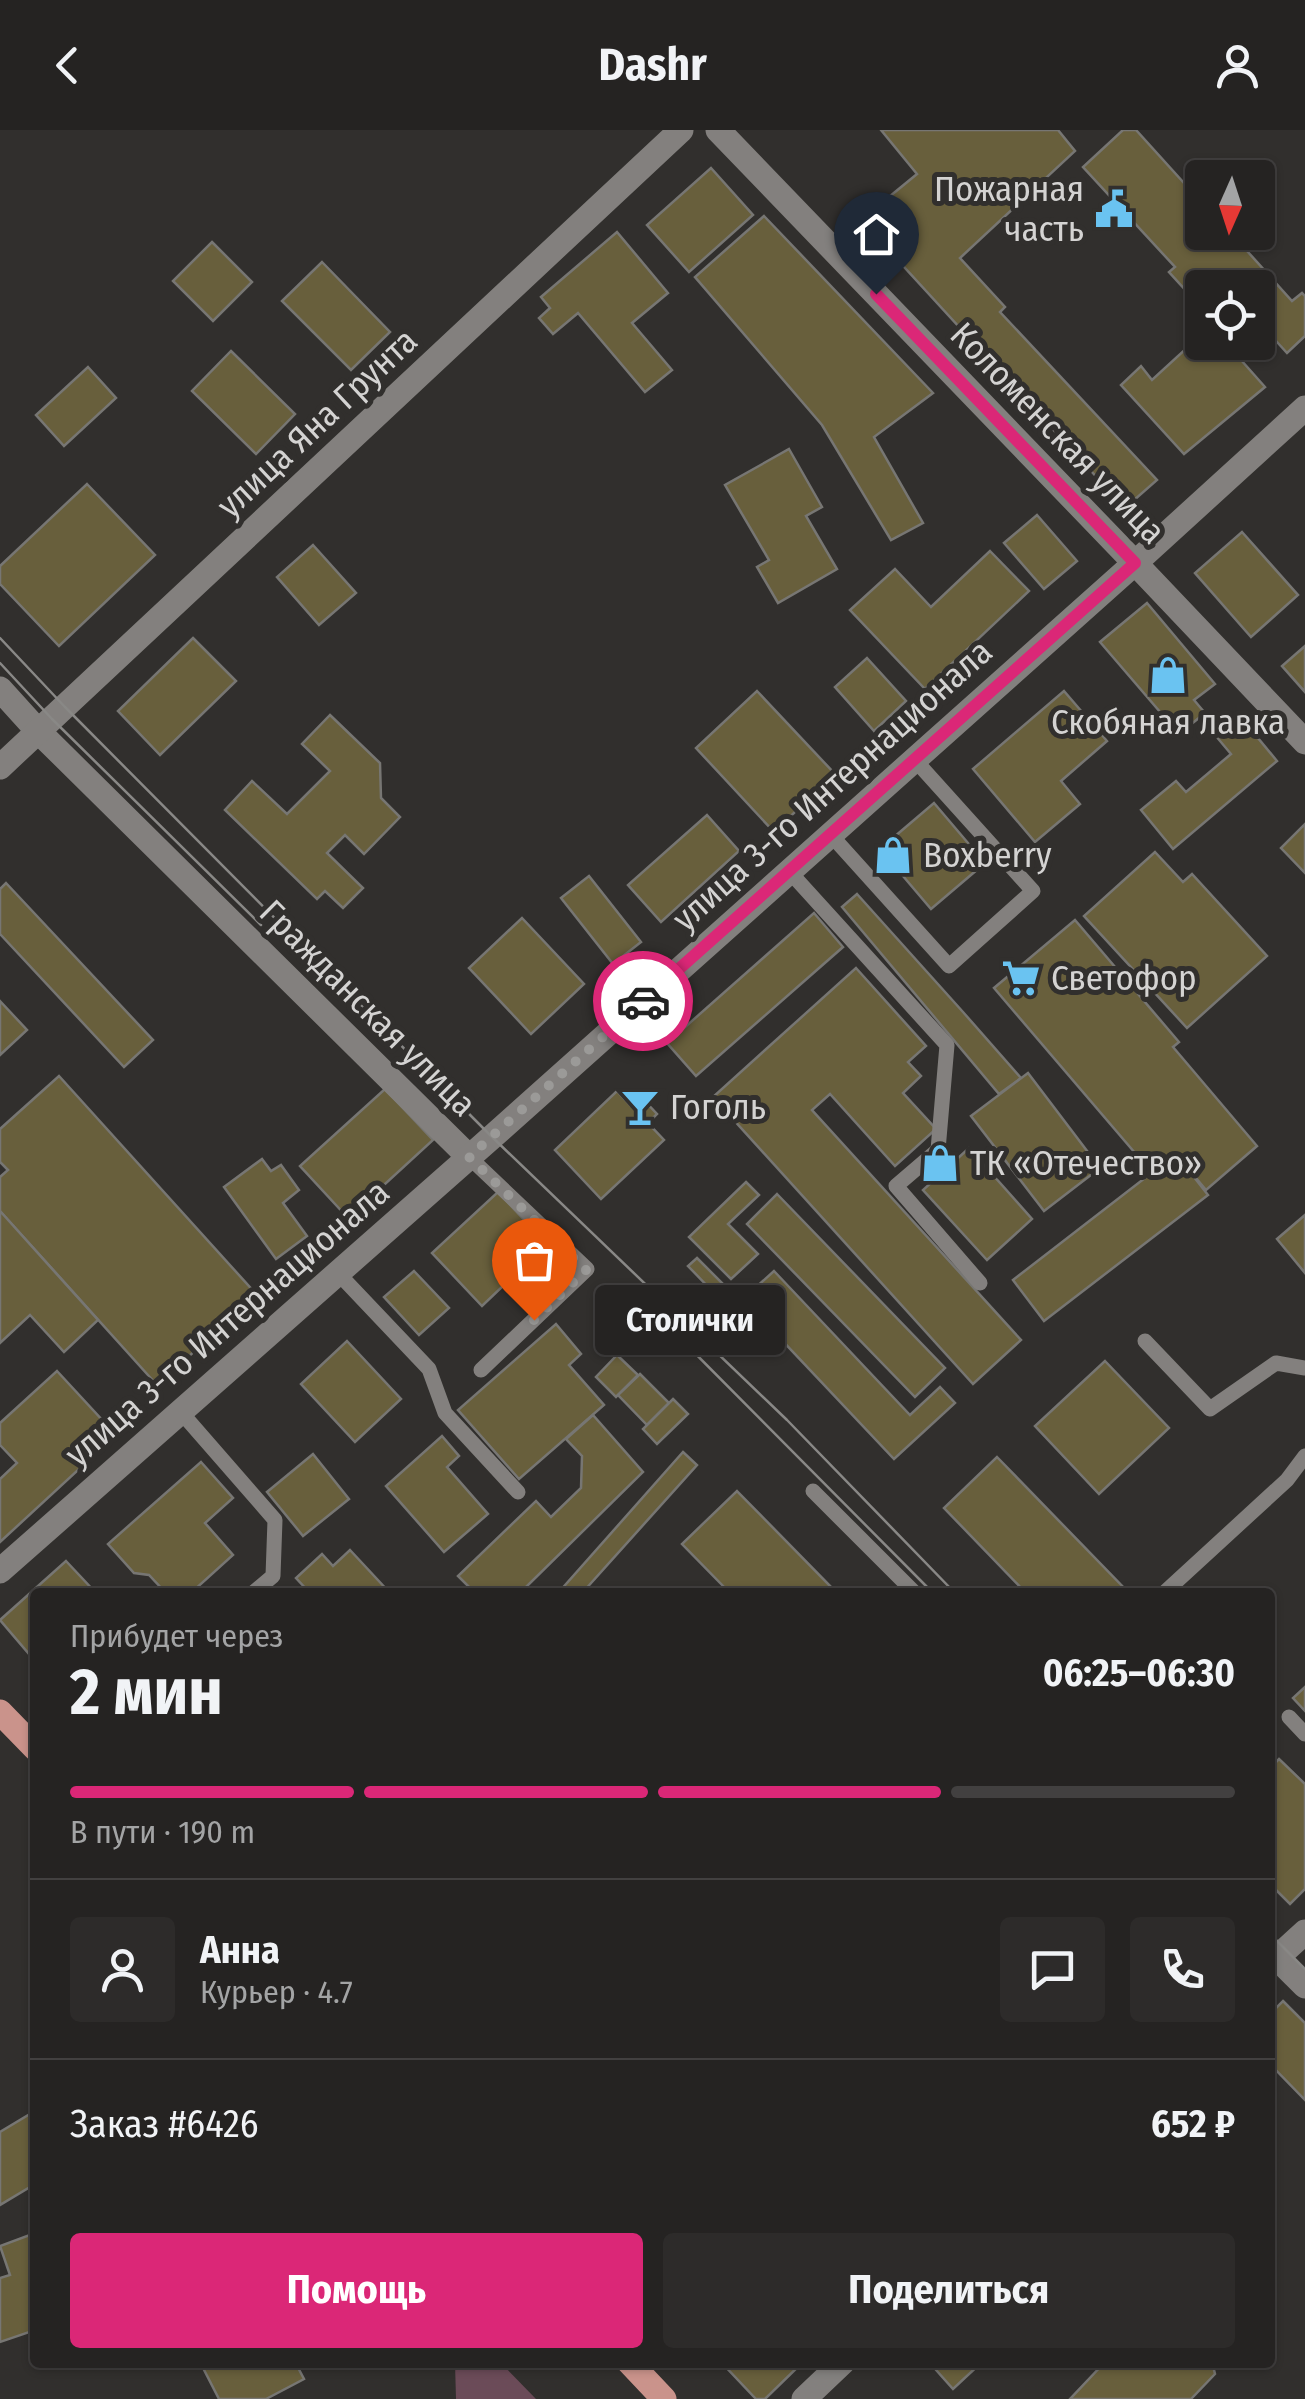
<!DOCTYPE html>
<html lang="ru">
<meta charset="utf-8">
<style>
:root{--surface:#252322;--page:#2d2b2a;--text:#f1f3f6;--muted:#a3a4a5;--line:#424040;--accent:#db2777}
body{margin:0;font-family:"Fira Sans Condensed",sans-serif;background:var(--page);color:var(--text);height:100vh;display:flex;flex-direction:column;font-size:38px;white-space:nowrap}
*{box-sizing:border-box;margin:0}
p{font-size:32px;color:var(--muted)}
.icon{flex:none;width:55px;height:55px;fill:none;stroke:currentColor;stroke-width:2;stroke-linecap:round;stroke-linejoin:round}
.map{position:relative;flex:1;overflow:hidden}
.sheet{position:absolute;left:30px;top:1458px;width:1245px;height:780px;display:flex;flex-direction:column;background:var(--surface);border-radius:10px;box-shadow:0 2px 8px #0004,0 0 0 2px var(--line)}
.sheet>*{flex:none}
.needle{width:65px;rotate:183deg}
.tools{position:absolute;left:1185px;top:30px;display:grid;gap:20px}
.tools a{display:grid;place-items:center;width:90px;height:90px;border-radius:10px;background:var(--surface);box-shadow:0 2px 8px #0004,0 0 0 2px var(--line);font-size:50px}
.pin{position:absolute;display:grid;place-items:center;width:85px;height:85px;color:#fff;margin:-102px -42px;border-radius:50% 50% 50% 0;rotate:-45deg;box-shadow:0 0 10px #0007}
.pin .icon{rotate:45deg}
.courier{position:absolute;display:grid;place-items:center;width:100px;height:100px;margin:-50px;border:8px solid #db2777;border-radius:50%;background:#fff;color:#222;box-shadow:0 2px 12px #0007}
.bubble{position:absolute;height:70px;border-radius:10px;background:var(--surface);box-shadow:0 2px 8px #0004,0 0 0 2px var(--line);font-size:32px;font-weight:700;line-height:70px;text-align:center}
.summary em{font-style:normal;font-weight:700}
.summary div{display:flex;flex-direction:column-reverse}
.summary{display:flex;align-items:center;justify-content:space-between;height:170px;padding:0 40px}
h1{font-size:65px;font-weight:700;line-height:75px}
.bar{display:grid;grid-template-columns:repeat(4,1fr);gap:15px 10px;align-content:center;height:120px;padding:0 40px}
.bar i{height:12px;border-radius:8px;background:var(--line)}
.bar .active{background:var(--accent)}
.bar p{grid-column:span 4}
.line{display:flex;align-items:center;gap:25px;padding:0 40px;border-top:2px solid var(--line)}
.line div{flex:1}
.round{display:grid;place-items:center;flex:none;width:105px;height:105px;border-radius:10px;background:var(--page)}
.primary-button{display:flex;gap:20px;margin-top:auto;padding:20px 40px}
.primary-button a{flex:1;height:115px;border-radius:10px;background:var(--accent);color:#fff;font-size:40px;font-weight:700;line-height:115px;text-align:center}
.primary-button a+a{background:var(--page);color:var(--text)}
header{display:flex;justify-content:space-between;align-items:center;height:130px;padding:0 40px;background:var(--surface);font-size:45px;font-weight:700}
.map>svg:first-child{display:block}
.green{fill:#6b4b58}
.building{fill:#685f3c;stroke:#777673;stroke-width:2.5}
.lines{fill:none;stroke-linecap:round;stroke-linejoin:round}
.service{stroke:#83807e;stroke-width:15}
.minor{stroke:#83807e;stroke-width:25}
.tertiary{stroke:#83807e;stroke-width:25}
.secondary{stroke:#83807e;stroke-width:25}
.primary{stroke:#ca938b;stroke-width:25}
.tram{stroke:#898886;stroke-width:2.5}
.done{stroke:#9b9a98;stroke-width:10;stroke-dasharray:0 18}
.route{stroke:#db2777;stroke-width:12}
.labels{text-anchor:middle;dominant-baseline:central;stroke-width:10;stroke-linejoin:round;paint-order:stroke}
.poi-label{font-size:35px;fill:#d4d3d2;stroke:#312f2d;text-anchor:start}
.street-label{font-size:35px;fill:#d4d3d2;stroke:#312f2d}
</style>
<header><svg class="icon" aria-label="back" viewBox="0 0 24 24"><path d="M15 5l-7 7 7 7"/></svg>Dashr<svg class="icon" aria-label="person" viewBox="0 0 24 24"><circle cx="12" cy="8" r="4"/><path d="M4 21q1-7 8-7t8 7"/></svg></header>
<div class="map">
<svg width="1305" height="2269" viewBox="0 0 1305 2269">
<rect width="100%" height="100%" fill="#312f2d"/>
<path class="green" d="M 455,2233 L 501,2233 L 536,2269 L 456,2269 Z"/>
<g class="building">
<path d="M 881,0 L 1058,0 L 1075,21 L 960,128 L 1005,177 L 1000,182 L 1157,350 L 1125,378 L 861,90 L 917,44 Z"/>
<path d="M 1123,0 L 1136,0 L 1202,73 L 1202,102 L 1230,102 L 1292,171 L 1302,163 L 1305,166 L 1305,206 L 1287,223 L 1258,191 L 1258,158 L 1228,158 L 1224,153 L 1219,158 L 1202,158 L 1202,172 L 1199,175 L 1169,142 L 1175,137 L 1083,37 Z"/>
<path d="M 711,38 L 753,85 L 689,142 L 647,95 Z"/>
<path d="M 764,86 L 933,263 L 874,307 L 923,393 L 891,410 L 822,295 L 695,147 Z"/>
<path d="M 617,102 L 668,163 L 632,193 L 672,240 L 645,262 L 578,183 L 553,204 L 539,188 L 550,178 L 541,167 Z"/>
<path d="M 212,112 L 252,152 L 213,191 L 173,151 Z"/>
<path d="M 322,132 L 390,202 L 351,240 L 282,171 Z"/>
<path d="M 1202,204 L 1202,212 L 1225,212 L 1265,257 L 1184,324 L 1121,255 L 1141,236 L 1152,250 Z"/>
<path d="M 231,221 L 295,284 L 256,324 L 192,261 Z"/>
<path d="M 88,237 L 116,268 L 64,316 L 36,285 Z"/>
<path d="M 789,319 L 822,377 L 806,386 L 837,439 L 778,473 L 757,437 L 769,430 L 725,355 Z"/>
<path d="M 87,354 L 155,425 L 59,516 L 0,454 L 0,436 Z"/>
<path d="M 1037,385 L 1077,431 L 1044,459 L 1004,413 Z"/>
<path d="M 1242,402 L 1298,465 L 1251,507 L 1195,443 Z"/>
<path d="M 313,415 L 356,463 L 319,495 L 277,447 Z"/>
<path d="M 990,421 L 1029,461 L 925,559 L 850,480 L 895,439 L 931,477 Z"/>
<path d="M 1147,473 L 1215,554 L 1194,570 L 1205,583 L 1179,604 L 1100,512 Z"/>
<path d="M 193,508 L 236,551 L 160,625 L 118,581 Z"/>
<path d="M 1305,516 L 1305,562 L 1282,536 Z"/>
<path d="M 867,528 L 906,571 L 874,601 L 835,557 Z"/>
<path d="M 757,561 L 835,644 L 774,702 L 696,618 Z"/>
<path d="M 1064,561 L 1107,611 L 1061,651 L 1080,674 L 1035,712 L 973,639 Z"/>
<path d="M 330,585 L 380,633 L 381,668 L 400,687 L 364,724 L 345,705 L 327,723 L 363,758 L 343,778 L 325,761 L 317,769 L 225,680 L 252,651 L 287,684 L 330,641 L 302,614 Z"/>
<path d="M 1239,585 L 1277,631 L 1173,719 L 1141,680 L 1176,651 L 1186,662 L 1231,624 L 1215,605 Z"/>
<path d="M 934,673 L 985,733 L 931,779 L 880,719 Z"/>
<path d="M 707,685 L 739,721 L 661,792 L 628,755 Z"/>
<path d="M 1305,694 L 1305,743 L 1281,718 Z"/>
<path d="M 1155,722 L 1183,752 L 1192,744 L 1267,826 L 1187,898 L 1084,786 Z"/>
<path d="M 589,746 L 641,812 L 613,834 L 561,768 Z"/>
<path d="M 6,753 L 153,910 L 124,937 L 0,804 L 0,759 Z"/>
<path d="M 857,764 L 963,882 L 1021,948 L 999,964 L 842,777 Z"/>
<path d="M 814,783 L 843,817 L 696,946 L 667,913 Z"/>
<path d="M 522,788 L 584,854 L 531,904 L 469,838 Z"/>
<path d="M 1075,790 L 1179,912 L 1173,917 L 1257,1016 L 1206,1060 L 1176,1024 L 1153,1044 L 994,858 Z"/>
<path d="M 856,838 L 926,916 L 908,932 L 921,946 L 903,963 L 936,999 L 895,1036 L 830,964 L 812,980 L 1021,1210 L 973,1254 L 713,967 Z"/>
<path d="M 0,871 L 27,900 L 0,925 Z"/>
<path d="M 1028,943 L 1100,1038 L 1044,1081 L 971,986 Z"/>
<path d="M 59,946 L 257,1165 L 157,1255 L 0,1081 L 0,1047 L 8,1040 L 0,1032 L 0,999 Z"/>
<path d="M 385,959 L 433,1010 L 348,1088 L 300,1036 Z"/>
<path d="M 617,961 L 630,975 L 640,966 L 657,984 L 648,993 L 664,1010 L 601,1069 L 555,1020 Z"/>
<path d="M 969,1018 L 1032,1089 L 987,1130 L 923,1060 Z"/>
<path d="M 1176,1024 L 1208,1065 L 1044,1191 L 1013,1150 Z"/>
<path d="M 262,1029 L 271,1041 L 281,1035 L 299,1060 L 283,1073 L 307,1106 L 276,1129 L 224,1057 Z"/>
<path d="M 746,1052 L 759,1065 L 728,1094 L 758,1124 L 731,1149 L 689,1107 Z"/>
<path d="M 498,1062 L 547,1114 L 482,1176 L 432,1123 Z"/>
<path d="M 777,1064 L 945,1238 L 915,1267 L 747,1094 Z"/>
<path d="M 0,1081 L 98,1190 L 64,1222 L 30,1185 L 0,1213 Z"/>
<path d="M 1305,1085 L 1305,1143 L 1277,1109 Z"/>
<path d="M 697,1128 L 724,1155 L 715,1164 L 688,1136 Z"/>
<path d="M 414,1141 L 449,1178 L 419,1205 L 384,1167 Z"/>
<path d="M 774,1141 L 910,1285 L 940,1257 L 955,1273 L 894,1329 L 743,1169 Z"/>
<path d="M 556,1194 L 581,1224 L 569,1235 L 604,1275 L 519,1349 L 458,1280 Z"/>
<path d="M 347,1211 L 401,1269 L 355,1312 L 301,1254 Z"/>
<path d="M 617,1225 L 638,1245 L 616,1267 L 596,1247 Z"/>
<path d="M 1105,1231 L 1169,1298 L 1099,1364 L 1035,1296 Z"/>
<path d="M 57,1241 L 116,1305 L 0,1412 L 0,1349 L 17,1333 L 0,1315 L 0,1293 Z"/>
<path d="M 640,1244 L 669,1273 L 647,1295 L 618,1265 Z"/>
<path d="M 673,1269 L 688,1284 L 657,1314 L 643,1299 Z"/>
<path d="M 593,1285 L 643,1342 L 521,1462 L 474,1462 L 458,1446 L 536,1371 L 551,1387 L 581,1358 L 582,1326 L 566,1309 Z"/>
<path d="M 442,1306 L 459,1326 L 447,1337 L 488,1384 L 444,1422 L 386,1356 Z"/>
<path d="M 683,1322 L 697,1335 L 583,1462 L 559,1462 Z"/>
<path d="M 313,1324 L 349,1369 L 303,1406 L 267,1362 Z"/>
<path d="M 997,1327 L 1128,1462 L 1025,1462 L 944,1378 Z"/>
<path d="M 201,1332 L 233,1368 L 205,1393 L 233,1425 L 192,1462 L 165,1462 L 149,1445 L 134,1443 L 108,1414 Z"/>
<path d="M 737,1361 L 836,1462 L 729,1462 L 682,1414 Z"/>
<path d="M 350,1420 L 389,1462 L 309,1462 L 296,1448 L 322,1424 L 333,1436 Z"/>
<path d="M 66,1431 L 95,1462 L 35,1462 L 35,1531 L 0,1490 Z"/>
<path d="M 1305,1557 L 1305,1581 L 1293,1568 Z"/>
<path d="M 1279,1629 L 1305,1654 L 1305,1759 L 1290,1774 L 1270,1754 L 1270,1638 Z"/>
<path d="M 1283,1871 L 1305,1893 L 1305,1970 L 1270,1934 L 1270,1884 Z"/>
<path d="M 35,1981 L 35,2054 L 0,2075 L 0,2002 Z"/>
<path d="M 35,2103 L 35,2210 L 32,2201 L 0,2212 L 0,2148 L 10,2145 L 0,2116 Z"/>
<path d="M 200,2232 L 295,2232 L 304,2249 L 266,2269 L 219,2269 Z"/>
<path d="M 721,2232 L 803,2232 L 765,2269 L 756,2269 Z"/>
<path d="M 929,2232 L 982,2232 L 953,2259 Z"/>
<path d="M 1105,2232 L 1212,2232 L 1215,2244 L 1191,2269 L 1070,2269 Z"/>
</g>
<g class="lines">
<g class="service">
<path d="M 830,704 L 949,836 L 1033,761 L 914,629"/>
<path d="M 789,741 L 947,915 L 938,1020 L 896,1056 L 980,1153"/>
<path d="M 469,1027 L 587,1139 L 481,1240"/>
<path d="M 337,1142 L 429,1239 L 445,1283 L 518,1362"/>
<path d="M 1145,1211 L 1210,1279 L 1276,1233 L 1305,1238"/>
<path d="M 180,1281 L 275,1390 L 273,1446 L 254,1462"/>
<path d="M 813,1361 L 914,1462"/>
<path d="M 1165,1462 L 1287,1350 L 1305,1326"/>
<path d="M 1289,1587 L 1305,1604"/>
</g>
<g class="minor">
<path d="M 0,559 L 38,601 L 469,1027"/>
<path d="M 0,637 L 681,0"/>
<path d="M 0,1441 L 483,1015 L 1135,433"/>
<path d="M 1277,1828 L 1305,1856"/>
</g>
<path class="tertiary" d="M 718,0 L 1135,433"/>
<g class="secondary">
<path d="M 1305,278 L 1135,433 L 1305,612"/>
<path d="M 1270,1834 L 1305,1802"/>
<path d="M 804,2269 L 843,2232"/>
</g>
<g class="primary">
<path d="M 0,1582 L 35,1618"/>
<path d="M 629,2232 L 664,2269"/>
</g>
<g class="tram">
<path d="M 0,508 L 65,577 L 491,1006 L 787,1290 L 954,1462"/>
<path d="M 0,533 L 52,589 L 261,795"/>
<path d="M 660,1188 L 932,1462"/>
<path d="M 1270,1804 L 1305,1839"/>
</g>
</g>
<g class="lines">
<path class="done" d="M 534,1190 L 586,1140 L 469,1027 L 643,871"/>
<path class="route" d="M 643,871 L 1135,433 L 876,164"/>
</g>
<defs>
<g id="civic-bare" transform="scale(3)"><path d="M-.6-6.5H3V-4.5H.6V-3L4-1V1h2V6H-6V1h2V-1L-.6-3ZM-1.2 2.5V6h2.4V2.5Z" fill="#6ac3f1" stroke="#312f2d" stroke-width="2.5" paint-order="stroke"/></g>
<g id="shop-bare" transform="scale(3)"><path d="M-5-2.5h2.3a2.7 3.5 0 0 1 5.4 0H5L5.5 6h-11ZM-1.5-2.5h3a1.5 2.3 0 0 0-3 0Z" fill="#6ac3f1" stroke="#312f2d" stroke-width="2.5" paint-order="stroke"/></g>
<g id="supermarket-bare" transform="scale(3)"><path d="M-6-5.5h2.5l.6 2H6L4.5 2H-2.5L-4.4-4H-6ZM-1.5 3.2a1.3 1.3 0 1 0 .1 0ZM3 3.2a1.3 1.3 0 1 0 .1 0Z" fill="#6ac3f1" stroke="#312f2d" stroke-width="2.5" paint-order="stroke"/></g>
<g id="bar-bare" transform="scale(3)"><path d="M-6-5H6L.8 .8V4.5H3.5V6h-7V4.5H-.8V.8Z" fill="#6ac3f1" stroke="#312f2d" stroke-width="2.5" paint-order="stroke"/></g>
</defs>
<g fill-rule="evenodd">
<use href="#civic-bare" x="1114" y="79"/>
<use href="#shop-bare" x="1168" y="545"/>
<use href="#shop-bare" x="893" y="725"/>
<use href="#supermarket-bare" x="1021" y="848"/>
<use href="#bar-bare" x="640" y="977"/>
<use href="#shop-bare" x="940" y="1033"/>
</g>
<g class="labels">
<g class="poi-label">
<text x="1084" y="59" text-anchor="end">Пожарная<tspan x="1084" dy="40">часть</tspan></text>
<text x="1168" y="592" text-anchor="middle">Скобяная лавка</text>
<text x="923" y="725">Boxberry</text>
<text x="1051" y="848">Светофор</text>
<text x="670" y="977">Гоголь</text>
<text x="970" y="1033">ТК «Отечество»</text>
</g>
<g class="street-label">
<text transform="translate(317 293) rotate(-43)">улица Яна Грунта</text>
<text transform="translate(1058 303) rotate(46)">Коломенская улица</text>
<text transform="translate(832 655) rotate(-42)">улица 3-го Интернационала</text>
<text transform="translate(368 878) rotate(45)">Гражданская улица</text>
<text transform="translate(227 1193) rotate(-41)">улица 3-го Интернационала</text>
</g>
</g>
</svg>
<div class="tools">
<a><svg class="needle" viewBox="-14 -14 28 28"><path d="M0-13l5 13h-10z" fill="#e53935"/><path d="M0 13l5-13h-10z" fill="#a3a4a5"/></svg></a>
<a><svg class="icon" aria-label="locate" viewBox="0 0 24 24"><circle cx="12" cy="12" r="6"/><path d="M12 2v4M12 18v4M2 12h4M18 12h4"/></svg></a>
</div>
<div class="pin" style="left:534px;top:1190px;background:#ea580c"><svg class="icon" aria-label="bag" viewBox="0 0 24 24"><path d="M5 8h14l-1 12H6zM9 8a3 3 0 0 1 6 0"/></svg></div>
<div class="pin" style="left:876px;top:164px;background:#1f2937"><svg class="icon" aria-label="home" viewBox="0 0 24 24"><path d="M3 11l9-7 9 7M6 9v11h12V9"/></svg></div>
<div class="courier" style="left:643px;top:871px"><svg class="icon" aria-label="car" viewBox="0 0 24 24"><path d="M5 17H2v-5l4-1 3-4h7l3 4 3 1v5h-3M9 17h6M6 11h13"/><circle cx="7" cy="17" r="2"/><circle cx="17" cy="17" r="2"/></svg></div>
<div class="bubble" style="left:595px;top:1155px;width:190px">Столички</div>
<section class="sheet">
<div class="summary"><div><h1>2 мин</h1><p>Прибудет через</p></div><em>06:25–06:30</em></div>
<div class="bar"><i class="active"></i><i class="active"></i><i class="active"></i><i></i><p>В пути · 190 m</p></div>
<div class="line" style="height:180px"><a class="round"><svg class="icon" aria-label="person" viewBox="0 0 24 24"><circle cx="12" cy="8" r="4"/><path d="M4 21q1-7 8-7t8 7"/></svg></a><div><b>Анна</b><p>Курьер · 4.7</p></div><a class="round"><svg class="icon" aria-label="chat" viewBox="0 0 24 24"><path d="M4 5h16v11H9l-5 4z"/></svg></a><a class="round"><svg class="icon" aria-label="phone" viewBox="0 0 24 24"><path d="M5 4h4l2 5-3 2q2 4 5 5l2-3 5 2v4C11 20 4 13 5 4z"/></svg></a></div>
<div class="line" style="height:130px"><div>Заказ #6426</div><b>652 ₽</b></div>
<div class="primary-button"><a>Помощь</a><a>Поделиться</a></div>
</section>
</div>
